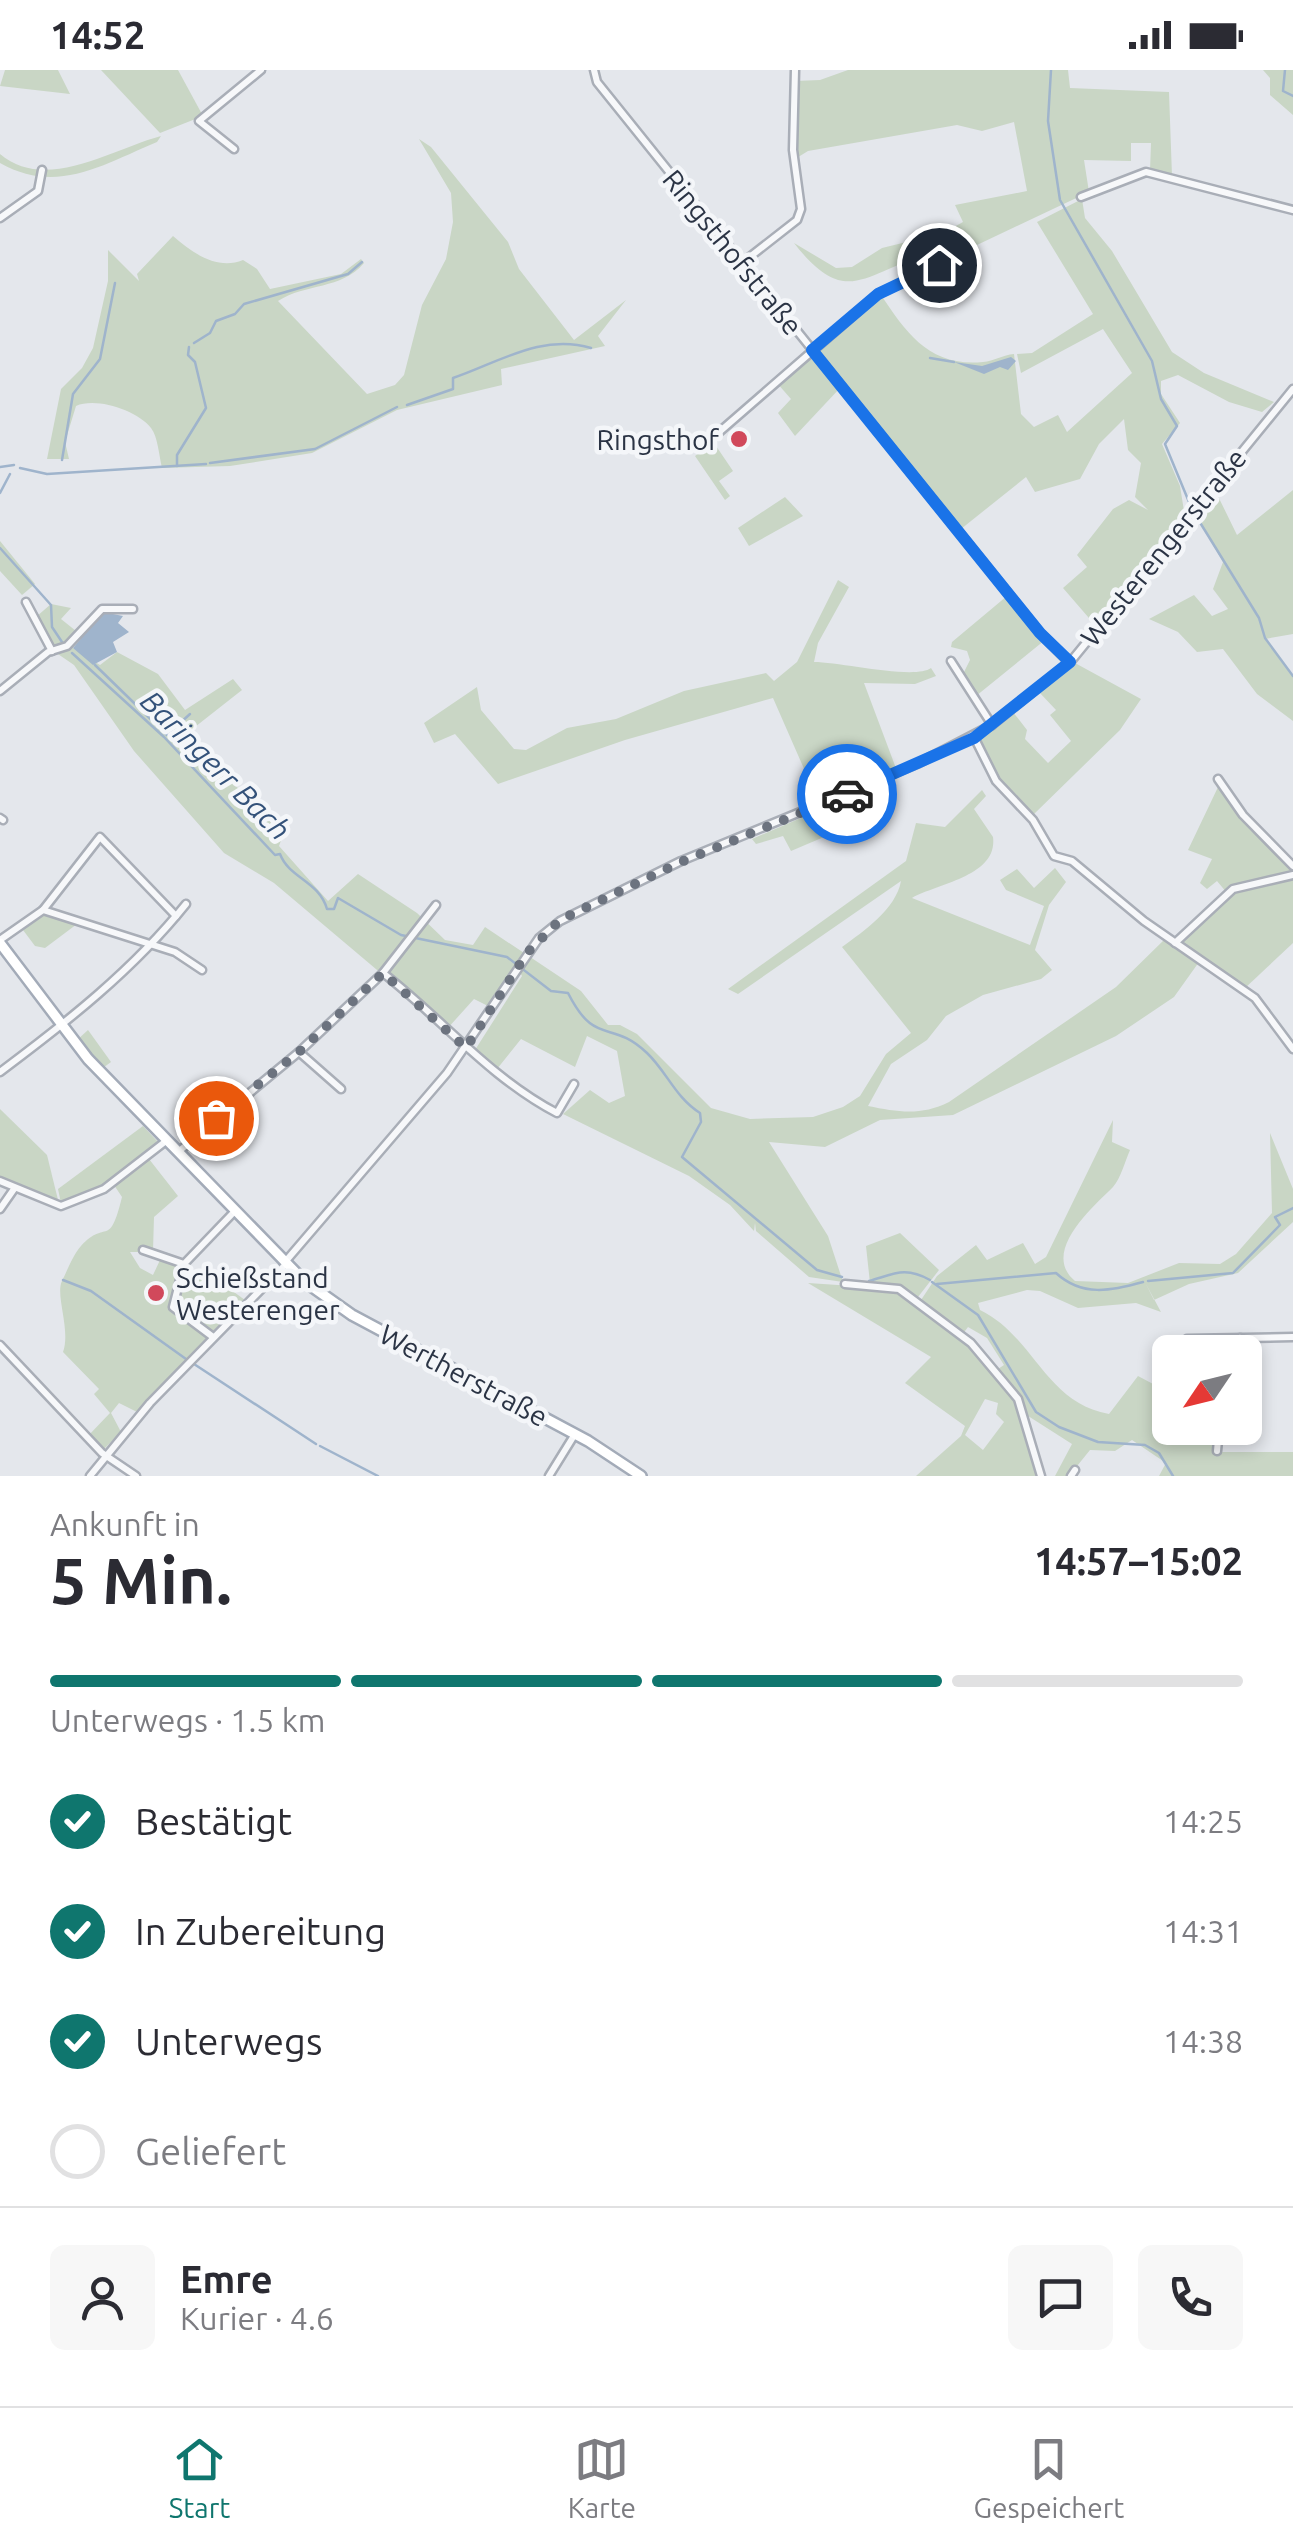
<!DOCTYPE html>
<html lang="de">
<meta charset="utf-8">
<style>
:root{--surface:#fff;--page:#f7f7f7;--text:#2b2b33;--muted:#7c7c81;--line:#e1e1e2;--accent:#0f766e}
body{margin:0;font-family:Ubuntu,sans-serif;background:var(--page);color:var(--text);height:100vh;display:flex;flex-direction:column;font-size:38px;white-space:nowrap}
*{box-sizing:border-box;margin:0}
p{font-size:32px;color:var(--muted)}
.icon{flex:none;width:55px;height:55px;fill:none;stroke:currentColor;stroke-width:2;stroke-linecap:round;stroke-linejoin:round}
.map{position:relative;height:1406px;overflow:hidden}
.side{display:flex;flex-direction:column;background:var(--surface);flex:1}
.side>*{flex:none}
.needle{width:65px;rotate:235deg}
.controls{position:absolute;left:1152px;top:1265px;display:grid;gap:20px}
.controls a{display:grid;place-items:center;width:110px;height:110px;border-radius:15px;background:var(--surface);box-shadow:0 5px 15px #0003;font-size:50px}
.pin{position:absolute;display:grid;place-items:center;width:85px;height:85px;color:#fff;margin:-42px;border:5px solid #fff;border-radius:50%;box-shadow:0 2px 10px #0007}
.courier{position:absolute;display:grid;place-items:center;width:100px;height:100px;margin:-50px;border:8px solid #1a73e8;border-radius:50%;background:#fff;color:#222;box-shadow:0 2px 12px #0007}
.head em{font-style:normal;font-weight:600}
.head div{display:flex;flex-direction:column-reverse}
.head{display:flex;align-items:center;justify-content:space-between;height:170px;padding:0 50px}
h1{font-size:65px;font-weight:600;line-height:75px}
.bar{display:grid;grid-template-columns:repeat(4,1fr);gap:15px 10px;align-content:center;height:120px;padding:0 50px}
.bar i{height:12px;border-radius:8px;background:var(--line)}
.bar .on{background:var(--accent)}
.bar p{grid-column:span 4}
.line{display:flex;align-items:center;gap:25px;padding:0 50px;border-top:2px solid var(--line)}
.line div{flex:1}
.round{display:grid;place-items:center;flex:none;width:105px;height:105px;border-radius:15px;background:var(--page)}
ol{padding:0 50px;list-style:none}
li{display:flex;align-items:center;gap:30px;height:110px}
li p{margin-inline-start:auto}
li .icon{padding:10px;border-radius:50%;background:var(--accent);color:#fff;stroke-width:4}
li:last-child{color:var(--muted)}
li i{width:55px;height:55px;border:5px solid var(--line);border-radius:50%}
.status{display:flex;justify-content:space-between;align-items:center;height:70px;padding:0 50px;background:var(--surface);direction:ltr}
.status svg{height:28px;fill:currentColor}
.tab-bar{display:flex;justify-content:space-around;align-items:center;height:140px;border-top:2px solid var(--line);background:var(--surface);font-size:28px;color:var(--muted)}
.tab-bar a{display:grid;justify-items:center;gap:5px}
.tab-bar .on{color:var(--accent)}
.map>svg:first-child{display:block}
.green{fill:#c9d6c5;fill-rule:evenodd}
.water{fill:#9fb4cc}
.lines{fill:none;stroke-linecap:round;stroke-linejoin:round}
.stream{stroke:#9fb4cc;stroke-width:2.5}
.minor-casing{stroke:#a9aeb7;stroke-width:11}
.major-casing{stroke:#a3abb8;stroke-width:14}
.minor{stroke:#f7f8fa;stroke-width:6}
.major{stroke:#fff;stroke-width:9}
.done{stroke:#6c737f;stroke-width:10;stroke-dasharray:0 18}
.route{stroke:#1a73e8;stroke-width:12}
.poi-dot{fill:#d1495b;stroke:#f4f6f9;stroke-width:4}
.labels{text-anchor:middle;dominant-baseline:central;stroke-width:9;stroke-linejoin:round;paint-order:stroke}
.street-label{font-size:28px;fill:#2b3445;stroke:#f4f6f9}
.poi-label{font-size:28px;fill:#2b3445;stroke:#f4f6f9;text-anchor:end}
.water-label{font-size:30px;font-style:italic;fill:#34527a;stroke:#f4f6f9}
</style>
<div class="status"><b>14:52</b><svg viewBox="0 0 49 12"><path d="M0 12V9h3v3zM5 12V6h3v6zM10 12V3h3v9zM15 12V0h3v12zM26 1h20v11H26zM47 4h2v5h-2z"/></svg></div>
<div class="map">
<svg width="1293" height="1406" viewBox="0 0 1293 1406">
<rect width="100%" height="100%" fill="#e4e7ec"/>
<g class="green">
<path d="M 5,0 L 58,0 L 70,24 L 0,16 Z"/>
<path d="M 101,0 L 178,0 L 203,46 L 160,63 Z"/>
<path d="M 848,0 L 1068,0 L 1070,18 L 1169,22 L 1172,106 L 1150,101 L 1151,73 L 1131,73 L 1131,91 L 1084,90 L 1089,122 L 939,193 L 932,184 C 864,200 848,242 794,173 L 836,198 L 852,197 L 882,178 L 943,163 L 963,152 L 955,135 L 1027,121 L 1014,52 L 982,61 L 957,55 L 808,81 L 795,89 L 795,11 L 820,10 Z"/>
<path d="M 1263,0 L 1293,0 L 1293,45 L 1270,25 L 1270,8 Z"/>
<path d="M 161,66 L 157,72 C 102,95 57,125 0,93 L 0,84 C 46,123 112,79 161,66 Z"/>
<path d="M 419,69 L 431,77 L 508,172 L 519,199 L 574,270 L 626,230 L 598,266 L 605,276 L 501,299 L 502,315 L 397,340 L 312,383 L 230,396 L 162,398 C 159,386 158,367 151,358 C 137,340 96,327 76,336 L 65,372 L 69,389 L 47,389 L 61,319 L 82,298 L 93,278 L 108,211 L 108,180 L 139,211 L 137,204 L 173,166 C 191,182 217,201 243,190 L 257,199 L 270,219 L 341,204 L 361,189 L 364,193 C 341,220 306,213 278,231 L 367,324 L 395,315 L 404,305 L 422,235 L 446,189 L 453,152 L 451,123 Z"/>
<path d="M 1082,129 L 1085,148 L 1112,181 L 1172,282 L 1204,303 L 1274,332 L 1262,342 L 1229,332 L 1178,305 L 1161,311 L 1161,324 L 1180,353 L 1162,374 L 1180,416 L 1184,441 L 1095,555 L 1063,518 L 1087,497 L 1077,485 L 1113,439 L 1129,430 L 1148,440 L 1135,427 L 1141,393 L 1128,380 L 1124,349 L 1099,374 L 1080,409 L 1035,422 L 1026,407 L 961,459 L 816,280 L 881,225 C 907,264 930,297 983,292 C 994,291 1003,285 1014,284 L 1021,344 L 1034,357 L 1058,345 L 1067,362 L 1132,303 L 1103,259 L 1021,303 L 1017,284 L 1032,283 L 1093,244 L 1037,152 Z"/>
<path d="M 812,284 L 840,318 L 795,366 L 778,343 L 791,329 L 777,313 Z"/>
<path d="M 714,373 L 733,401 L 719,411 L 730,426 L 725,430 L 695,386 Z"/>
<path d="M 1214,418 L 1237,465 L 1293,420 L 1293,564 L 1265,569 L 1293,607 L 1293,651 L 1257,624 L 1223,579 L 1197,582 L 1178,562 L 1149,549 L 1194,525 L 1212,546 L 1228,539 L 1213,519 L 1223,492 L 1196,446 Z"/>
<path d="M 785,427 L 803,446 L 749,476 L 738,458 Z"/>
<path d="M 0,471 L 35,514 L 22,525 L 0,501 Z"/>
<path d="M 838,510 L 849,517 L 818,573 L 814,592 C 840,592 915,610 931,598 L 936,606 L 915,614 L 864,613 L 897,701 L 866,714 L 878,744 L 791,781 L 783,766 L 756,774 L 752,769 L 817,741 L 819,733 L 773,628 L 625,670 L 498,714 L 455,664 L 434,673 L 424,653 L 477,617 L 481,640 L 514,679 L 526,680 L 567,658 L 616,649 L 684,621 L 766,603 L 774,611 L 797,592 Z"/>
<path d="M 1007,526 L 1045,570 L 976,626 L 963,604 L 970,590 L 967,581 L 951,577 L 952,572 Z"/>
<path d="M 51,534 L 71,538 L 61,549 L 81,565 L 73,578 L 100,595 L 117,582 L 158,604 L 185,640 L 233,609 L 242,620 L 186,664 L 283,765 L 279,776 L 328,831 L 358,804 L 417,843 L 445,870 L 473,875 L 485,857 L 581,921 L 608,955 L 620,955 L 637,964 L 711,1038 L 750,1049 L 813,1047 L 843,1037 L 860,1026 L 886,984 L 911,963 L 842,877 C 864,861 896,839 901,811 L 738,924 L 728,919 L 906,791 L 916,753 L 945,757 L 982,720 L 986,726 L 974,739 L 993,767 C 998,806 939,813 912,828 L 1030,875 L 1044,836 L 1006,820 L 1000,810 L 1017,799 L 1034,818 L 1055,798 L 1066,812 L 1049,835 L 1035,880 L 1052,900 L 1041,909 L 983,925 L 946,946 L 927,970 L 891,994 L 868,1036 C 898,1042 921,1046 949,1032 L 1116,917 L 1166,868 L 1199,892 L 1174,927 L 1116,966 L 953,1045 L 880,1050 L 825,1077 L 769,1072 L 828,1166 L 843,1212 L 809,1207 L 756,1161 L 755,1153 L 754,1161 L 730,1135 L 689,1106 L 563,1044 L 590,1020 L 609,1033 L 625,1026 L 617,981 L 587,966 L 575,997 L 521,969 L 497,999 L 475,980 L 522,906 L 516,896 L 490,937 L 474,929 L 447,959 L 274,813 L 224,783 L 134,681 L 74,595 L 55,582 L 36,547 Z"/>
<path d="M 1075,593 L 1141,629 L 1120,660 L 1032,746 L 1002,717 L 978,670 L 1013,642 L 1027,660 L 1025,669 L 1048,693 L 1071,671 L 1050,645 L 1056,640 L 1039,622 Z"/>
<path d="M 1219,715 L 1293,797 L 1293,804 L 1227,823 L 1217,811 L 1207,819 L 1200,813 L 1212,789 L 1188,780 Z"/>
<path d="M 1293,807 L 1293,873 L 1244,919 L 1180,874 L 1229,824 Z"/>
<path d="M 43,843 L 77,854 L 45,878 L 35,876 L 20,856 Z"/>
<path d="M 88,960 L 111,992 L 100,1000 L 76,971 Z"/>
<path d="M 0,1039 L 47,1085 L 59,1134 L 0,1107 Z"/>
<path d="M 1113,1050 L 1112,1072 L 1130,1080 C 1125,1091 1121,1108 1113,1117 C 1094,1136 1040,1182 1075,1211 L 1128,1213 L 1179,1193 L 1220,1194 L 1236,1184 L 1272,1143 L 1270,1063 L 1293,1119 L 1293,1152 L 1238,1203 L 1189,1214 L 1154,1230 L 1146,1214 L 1161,1242 L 1136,1233 L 1078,1238 L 1040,1221 L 1027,1220 L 978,1233 L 980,1240 C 1034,1266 1045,1333 1109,1344 L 1138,1306 L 1170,1323 L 1170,1358 L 1217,1358 L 1217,1382 L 1293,1382 L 1293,1406 L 1159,1406 L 1166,1393 L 1132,1370 L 1115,1381 L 1090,1380 L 1069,1406 L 1055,1406 L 1072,1374 L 1025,1344 L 998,1299 L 1004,1295 L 987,1268 L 968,1257 L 962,1265 L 921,1230 L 937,1206 L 976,1175 L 987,1190 L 1023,1173 L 1035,1194 L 1046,1187 Z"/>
<path d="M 143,1056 L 159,1073 L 104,1116 L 61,1133 L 58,1119 Z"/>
<path d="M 149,1089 L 178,1126 L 154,1147 L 153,1181 L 143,1177 L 140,1182 L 130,1182 L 140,1198 L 153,1205 L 161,1188 L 180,1194 L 169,1239 L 210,1266 L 137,1342 L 119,1333 L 111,1343 L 121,1362 L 102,1381 L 88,1366 L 110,1343 L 94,1324 L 99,1319 L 63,1282 C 71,1260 55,1225 62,1211 C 66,1203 74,1183 81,1176 C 107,1148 109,1180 122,1127 L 114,1115 Z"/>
<path d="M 900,1163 L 939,1200 L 918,1227 L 893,1216 L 870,1213 L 866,1176 Z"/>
<path d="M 202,1199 L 245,1230 L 211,1263 L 175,1236 L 182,1208 Z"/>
<path d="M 808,1213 L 898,1219 L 975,1278 L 1018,1334 L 1038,1401 L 1035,1406 L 916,1406 L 961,1366 L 965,1356 L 905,1313 L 931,1287 ZM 985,1329 L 998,1333 L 996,1344 L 1004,1352 L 983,1380 L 965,1365 Z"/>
</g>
<g class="water">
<path d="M 1011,287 L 1016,291 L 1008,300 L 1000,297 L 984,304 L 954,292 L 982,296 Z"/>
<path d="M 103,542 L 123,546 L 118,553 L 129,562 L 113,572 L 117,582 L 93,595 L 73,578 Z"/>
</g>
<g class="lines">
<g class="stream">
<path d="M 1051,0 L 1048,51 L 1060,130 L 1152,291 L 1161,329 L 1177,356 L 1165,374 L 1189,432"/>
<path d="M 1285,0 L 1283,21 L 1293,26"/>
<path d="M 194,273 L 210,263 L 216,251 L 235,244 L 244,234 L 348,204 L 362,192"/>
<path d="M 930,288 L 954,292"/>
<path d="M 407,335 L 453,319 L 453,308 C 498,293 541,263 591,278"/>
<path d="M 62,390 L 73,324 L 100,289 L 115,213"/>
<path d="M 210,393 L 315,379 L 397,337"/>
<path d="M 177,396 L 177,385 L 206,338 L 195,292 L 188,285 L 189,277"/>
<path d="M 0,397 L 14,395"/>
<path d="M 20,398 L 47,404 L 206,394"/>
<path d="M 0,423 L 10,404"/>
<path d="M 1196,446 L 1259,548 L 1265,568 L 1293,606"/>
<path d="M 0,478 L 51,535 L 52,557 L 62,572"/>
<path d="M 72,583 L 164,667 L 275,785 L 280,784 C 289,808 319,811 327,839 L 334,839 L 338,828 L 401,865 L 507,887 L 551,921 L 568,923 C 596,978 610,948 647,983 C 667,1002 675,1027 700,1043 L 701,1052 L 682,1087 L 817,1200 L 842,1207"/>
<path d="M 95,595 L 167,665 L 190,644"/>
<path d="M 63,1210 L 91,1221 L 186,1289"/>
<path d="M 869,1211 C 894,1204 905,1196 930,1210"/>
<path d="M 1148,1211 L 1233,1203 L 1280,1155 L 1275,1147 L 1293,1138"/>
<path d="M 932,1212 L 978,1245 L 1036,1342 L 1059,1357 L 1098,1372 L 1145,1375 L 1159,1383 L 1173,1406"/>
<path d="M 937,1214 L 1056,1203 C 1082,1227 1111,1221 1143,1212"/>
<path d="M 194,1294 L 316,1374"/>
<path d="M 320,1376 L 378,1406"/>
</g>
<g class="minor-casing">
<g id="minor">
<path d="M 594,0 L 597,12 L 1040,563 L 1069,592"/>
<path d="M 234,79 L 199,51 L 261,0"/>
<path d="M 1081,127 L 1146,102 L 1293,140"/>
<path d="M 0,148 L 38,121 L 42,100"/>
<path d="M 742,193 L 797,150 L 801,139 L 793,80 L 795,0"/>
<path d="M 702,377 L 878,224 L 939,195"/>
<path d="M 26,532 L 52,581"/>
<path d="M 951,591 L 992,655"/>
<path d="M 0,621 L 48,582 L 67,576 L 102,539 L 133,539"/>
<path d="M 974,667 L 996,711 L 1033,750 L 1054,786 L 1072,791 L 1144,851 L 1255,928 L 1293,979"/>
<path d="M 1218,709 L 1243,745 L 1293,796"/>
<path d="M 0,748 L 3,750"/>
<path d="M 43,840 L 175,882 L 202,900"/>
<path d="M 0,870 L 43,840 L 100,767 L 176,846"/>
<path d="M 1175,873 L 1233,819 L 1293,805"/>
<path d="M 383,903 C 442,949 490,1008 557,1043 L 574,1014"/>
<path d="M 299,982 L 341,1019"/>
<path d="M 0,1002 C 67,952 133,900 186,834"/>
<path d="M 178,1082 L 299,982 L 383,903 L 436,835"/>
<path d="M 0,1111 L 61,1136 L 104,1119 L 166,1071"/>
<path d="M 0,1139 L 14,1119"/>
<path d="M 143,1180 L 184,1194 L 234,1142"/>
<path d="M 285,1192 L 447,1003 L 539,868 L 560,851 L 681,791 L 917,694 L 992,655 L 1072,590 L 1293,319"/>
<path d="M 184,1194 L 173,1237 L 213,1267"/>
<path d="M 845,1214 L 899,1219 L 971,1273 L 1018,1329 L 1041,1406"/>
<path d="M 0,1275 L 102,1383 L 136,1406"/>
<path d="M 1180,1275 L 1187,1269 L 1293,1267"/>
<path d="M 1227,1282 L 1240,1268"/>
<path d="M 1217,1381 L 1219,1358"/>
<path d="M 90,1406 L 150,1333 L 286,1194"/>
<path d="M 549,1406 L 575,1364"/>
<path d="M 1071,1406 L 1075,1400"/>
</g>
</g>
<g class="major-casing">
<path id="major" d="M 0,873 L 88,989 L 304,1211 L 352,1245 L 588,1371 L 641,1406"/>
</g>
<use href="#minor" class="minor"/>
<use href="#major" class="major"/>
</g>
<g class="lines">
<path class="done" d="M 216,1048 L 299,982 L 383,903 L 466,978 L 527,883 L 560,850 L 681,792 L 847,724"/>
<path class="route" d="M 847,724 L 974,668 L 1070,592 L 1040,563 L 812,280 L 878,224 L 939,195"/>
</g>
<g class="poi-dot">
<circle cx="739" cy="369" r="10"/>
<circle cx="156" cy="1223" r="10"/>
</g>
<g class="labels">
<g class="street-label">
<text transform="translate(733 182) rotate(51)">Ringsthofstraße</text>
<text transform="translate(1163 477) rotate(-51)">Westerengerstraße</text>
<text transform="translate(464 1305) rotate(28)">Wertherstraße</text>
</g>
<g class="poi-label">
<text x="719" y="369">Ringsthof</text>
<text x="176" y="1207" text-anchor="start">Schießstand<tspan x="176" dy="32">Westerenger</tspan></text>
</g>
<g class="water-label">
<text transform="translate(216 695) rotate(45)">Baringerr Bach</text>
</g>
</g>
</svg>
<div class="controls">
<a><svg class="needle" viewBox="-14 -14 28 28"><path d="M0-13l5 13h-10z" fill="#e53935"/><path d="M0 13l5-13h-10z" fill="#7c7c81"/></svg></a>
</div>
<div class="pin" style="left:216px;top:1048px;background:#ea580c"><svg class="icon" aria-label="bag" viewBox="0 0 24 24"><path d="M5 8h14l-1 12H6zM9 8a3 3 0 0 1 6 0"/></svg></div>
<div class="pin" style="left:939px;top:195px;background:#1f2937"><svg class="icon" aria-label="home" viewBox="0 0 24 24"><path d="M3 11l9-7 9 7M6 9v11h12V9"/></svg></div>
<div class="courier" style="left:847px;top:724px"><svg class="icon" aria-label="car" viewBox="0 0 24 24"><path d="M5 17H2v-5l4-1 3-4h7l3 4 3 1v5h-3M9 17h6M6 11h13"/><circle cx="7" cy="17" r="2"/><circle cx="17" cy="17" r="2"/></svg></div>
</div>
<section class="side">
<div class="head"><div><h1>5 Min.</h1><p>Ankunft in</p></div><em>14:57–15:02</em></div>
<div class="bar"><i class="on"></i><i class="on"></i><i class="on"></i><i></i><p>Unterwegs · 1.5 km</p></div>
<ol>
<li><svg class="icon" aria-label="check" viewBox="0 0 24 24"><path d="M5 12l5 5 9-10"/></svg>Bestätigt<p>14:25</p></li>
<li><svg class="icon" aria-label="check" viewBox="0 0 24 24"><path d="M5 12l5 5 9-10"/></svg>In Zubereitung<p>14:31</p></li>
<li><svg class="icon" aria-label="check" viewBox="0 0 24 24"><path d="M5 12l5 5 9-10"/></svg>Unterwegs<p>14:38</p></li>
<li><i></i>Geliefert</li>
</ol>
<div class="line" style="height:180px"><a class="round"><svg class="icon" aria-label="person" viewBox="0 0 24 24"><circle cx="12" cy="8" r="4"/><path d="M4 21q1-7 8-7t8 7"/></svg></a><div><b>Emre</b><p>Kurier · 4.6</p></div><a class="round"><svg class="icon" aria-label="chat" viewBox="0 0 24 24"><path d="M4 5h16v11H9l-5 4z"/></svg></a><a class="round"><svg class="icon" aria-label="phone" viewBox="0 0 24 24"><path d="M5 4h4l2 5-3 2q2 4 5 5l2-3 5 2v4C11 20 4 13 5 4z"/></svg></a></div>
</section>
<nav class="tab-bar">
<a class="on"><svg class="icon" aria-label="home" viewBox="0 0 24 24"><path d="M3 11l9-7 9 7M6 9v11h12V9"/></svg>Start</a>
<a><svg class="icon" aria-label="map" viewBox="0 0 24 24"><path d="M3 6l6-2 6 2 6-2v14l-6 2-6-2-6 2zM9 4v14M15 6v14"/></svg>Karte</a>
<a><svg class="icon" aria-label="saved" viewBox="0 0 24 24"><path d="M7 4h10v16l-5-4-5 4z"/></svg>Gespeichert</a>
</nav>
